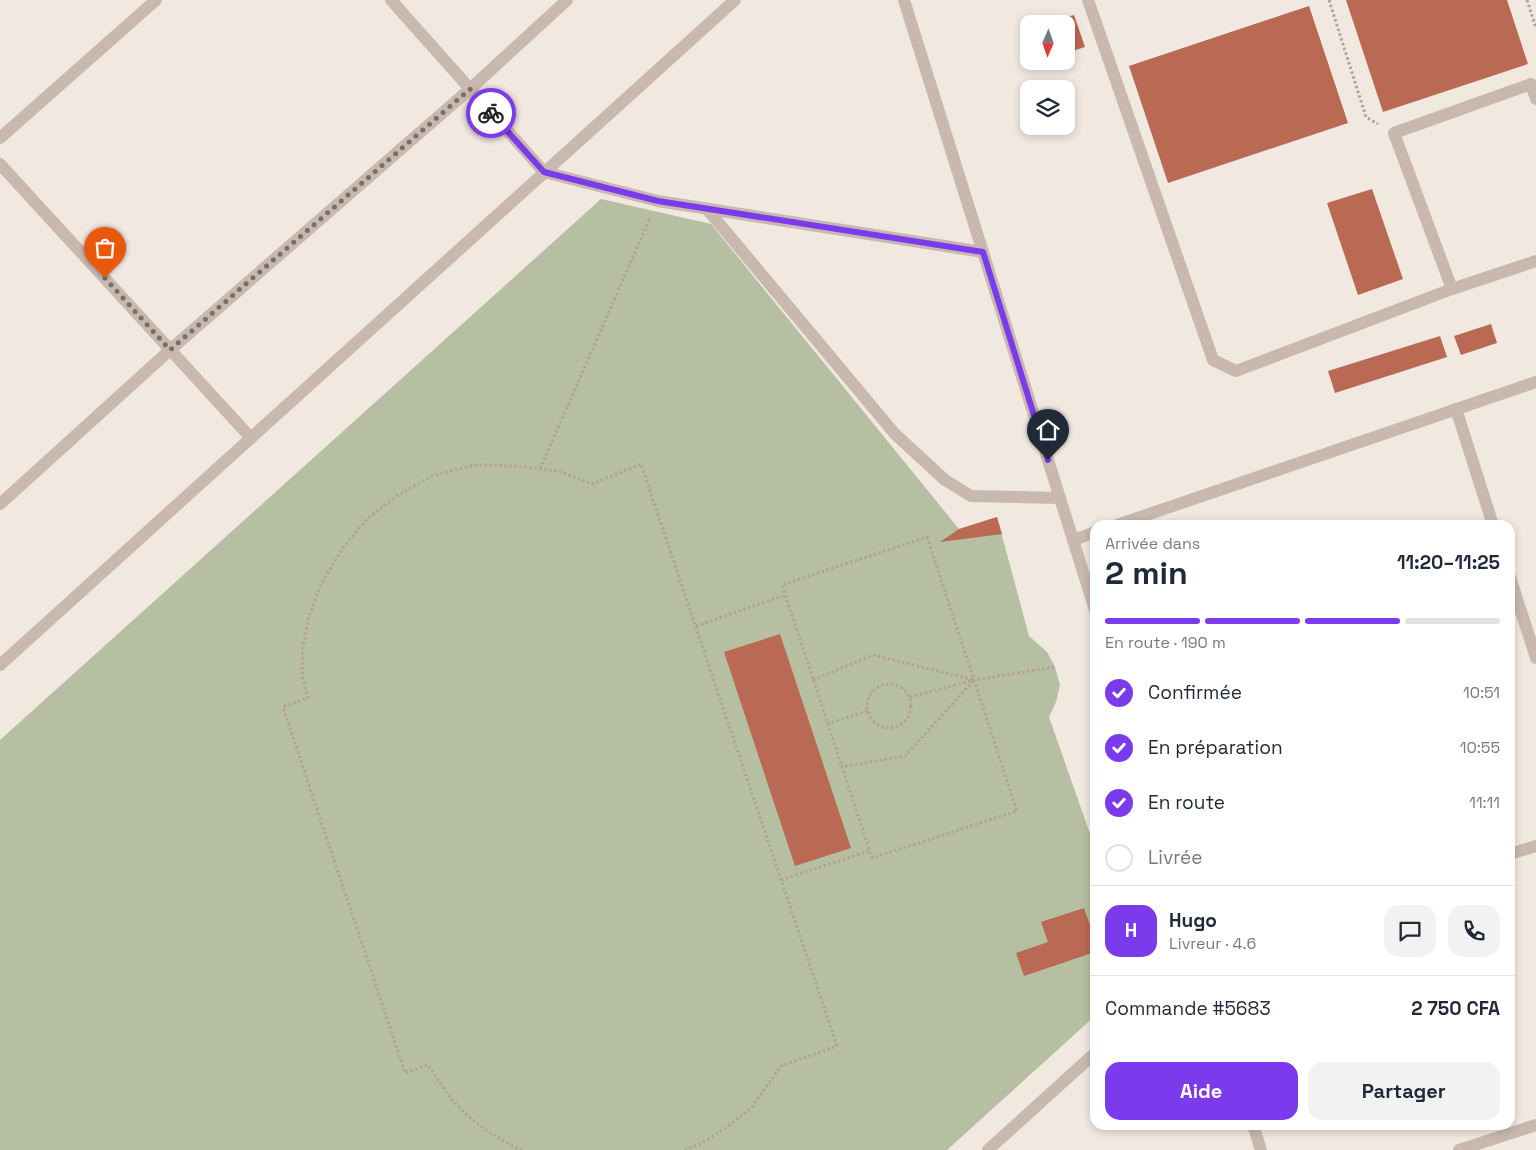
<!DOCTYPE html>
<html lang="fr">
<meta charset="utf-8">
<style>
:root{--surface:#fff;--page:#f2f2f3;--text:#1f2937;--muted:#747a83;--line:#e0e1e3;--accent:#7c3aed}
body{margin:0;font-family:"Space Grotesk",sans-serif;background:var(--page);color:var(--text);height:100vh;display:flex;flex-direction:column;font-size:19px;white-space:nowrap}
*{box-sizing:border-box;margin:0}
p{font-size:16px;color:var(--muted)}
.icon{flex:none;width:28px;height:28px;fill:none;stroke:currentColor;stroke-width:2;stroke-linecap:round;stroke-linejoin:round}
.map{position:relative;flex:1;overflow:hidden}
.details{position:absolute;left:1090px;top:520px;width:425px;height:610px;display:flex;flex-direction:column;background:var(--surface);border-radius:15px;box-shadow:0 2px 8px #0003}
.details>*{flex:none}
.needle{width:32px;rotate:182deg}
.tools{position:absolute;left:1020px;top:15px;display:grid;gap:10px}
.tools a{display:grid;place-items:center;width:55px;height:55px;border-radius:10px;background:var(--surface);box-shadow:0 2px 8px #0003;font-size:25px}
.pin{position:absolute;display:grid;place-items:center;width:42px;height:42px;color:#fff;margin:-51px -21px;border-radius:50% 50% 50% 0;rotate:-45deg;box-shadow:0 0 5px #0007}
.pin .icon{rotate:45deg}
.courier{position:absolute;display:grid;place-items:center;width:50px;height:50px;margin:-25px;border:4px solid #7c3aed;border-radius:50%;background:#fff;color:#222;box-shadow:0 1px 6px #0007}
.overview em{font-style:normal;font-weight:800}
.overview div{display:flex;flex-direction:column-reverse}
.overview{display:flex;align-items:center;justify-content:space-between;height:85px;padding:0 15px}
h1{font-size:32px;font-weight:800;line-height:38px}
.bar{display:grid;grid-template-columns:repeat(4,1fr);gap:8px 5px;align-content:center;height:60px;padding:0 15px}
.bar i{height:6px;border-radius:4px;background:var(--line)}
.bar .current{background:var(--accent)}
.bar p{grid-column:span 4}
.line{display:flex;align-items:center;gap:12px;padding:0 15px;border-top:1px solid var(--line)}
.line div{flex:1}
.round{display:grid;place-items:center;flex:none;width:52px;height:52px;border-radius:15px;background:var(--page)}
ol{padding:0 15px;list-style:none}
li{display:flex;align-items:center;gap:15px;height:55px}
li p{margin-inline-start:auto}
li .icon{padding:5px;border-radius:50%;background:var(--accent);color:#fff;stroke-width:4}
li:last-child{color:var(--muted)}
li i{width:28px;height:28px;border:2px solid var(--line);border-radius:50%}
.primary-button{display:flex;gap:10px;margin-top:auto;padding:10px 15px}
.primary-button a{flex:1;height:58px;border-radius:15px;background:var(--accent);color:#fff;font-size:20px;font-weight:800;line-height:58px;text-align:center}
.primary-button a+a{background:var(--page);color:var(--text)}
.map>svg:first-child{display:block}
.green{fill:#b6bfa1}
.building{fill:#ba6954}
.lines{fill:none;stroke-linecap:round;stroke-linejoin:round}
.path{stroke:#b4a297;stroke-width:3;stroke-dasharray:2.5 2.5;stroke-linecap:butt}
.minor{stroke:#c8b8ad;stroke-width:12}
.done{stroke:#786f6a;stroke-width:5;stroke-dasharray:0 9}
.route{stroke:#7c3aed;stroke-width:6}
</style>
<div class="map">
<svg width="1536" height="1150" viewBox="0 0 1536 1150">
<rect width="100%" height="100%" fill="#f1e8e0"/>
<path class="green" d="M 601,199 L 711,224 L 959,529 L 997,517 L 1029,636 L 1047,652 L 1055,667 L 1060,685 L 1056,702 L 1049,717 L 1095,848 L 1095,1016 L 947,1150 L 0,1150 L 0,740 Z"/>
<g class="building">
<path d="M 1346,0 L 1507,0 L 1528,64 L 1383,112 Z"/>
<path d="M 1309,6 L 1348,123 L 1168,183 L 1129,66 Z"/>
<path d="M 1074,15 L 1085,47 L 1066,53 L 1066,24 L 1049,23 Z"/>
<path d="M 1372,189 L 1403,279 L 1358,295 L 1327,203 Z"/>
<path d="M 1491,324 L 1497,343 L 1461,355 L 1454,336 Z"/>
<path d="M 1440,336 L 1447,357 L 1335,393 L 1328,371 Z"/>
<path d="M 997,517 L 1002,534 L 940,542 L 959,529 Z"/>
<path d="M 780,634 L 851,848 L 795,866 L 724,652 Z"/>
<path d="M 1084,908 L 1095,939 L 1095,952 L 1024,976 L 1016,953 L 1048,942 L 1041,922 Z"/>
</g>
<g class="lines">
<g class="path">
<path d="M 1329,0 L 1366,117 L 1378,124"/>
<path d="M 1527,0 L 1536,28"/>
<path d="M 540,469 L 650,218"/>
<path d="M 927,537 L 1017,811 L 872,858 L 782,585 Z"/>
<path d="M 696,626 L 785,595"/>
<path d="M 813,680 L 873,655 L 974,680 L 905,756 L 841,767"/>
<circle cx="889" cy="706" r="22"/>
<path d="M 910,697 L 974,680 L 1055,667"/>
<path d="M 827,724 L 867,711"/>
<path d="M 781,880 L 869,851"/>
<path d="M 522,1150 C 495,1138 469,1120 450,1097 C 442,1087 435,1075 428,1065 L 405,1073 L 283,707 L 308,698 L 302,676 L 303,648 L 308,620 L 321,584 L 343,548 L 367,519 L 398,495 L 432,476 L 475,465 L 518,466 L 558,471 L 592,484 L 641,464 L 837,1046 L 781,1066 L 752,1107 L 727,1127 L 702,1143 L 685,1150"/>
</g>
<g class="minor">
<path d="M 391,0 L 544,172 L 658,201 L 983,252"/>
<path d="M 904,0 L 1095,610"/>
<path d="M 1088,0 L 1213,360 L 1236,371 L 1452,289 L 1536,261"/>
<path d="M 0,138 L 156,0"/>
<path d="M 0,164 L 251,438"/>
<path d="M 707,209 L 895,434 L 945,480 L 971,496 L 1060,498"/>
<path d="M 1452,289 L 1394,133 L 1531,84 L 1536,99"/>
<path d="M 1456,409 L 1493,525"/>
<path d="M 0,504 L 170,350 L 470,89 L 567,0"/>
<path d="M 1117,525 L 1536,382"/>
<path d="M 1074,540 L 1095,532"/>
<path d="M 1510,577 L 1536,658"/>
<path d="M 0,665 L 735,0"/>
<path d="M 1510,854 L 1536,846"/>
<path d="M 1253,1125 L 1261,1150"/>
<path d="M 988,1150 L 1095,1053"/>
<path d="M 1459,1150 L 1536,1125"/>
</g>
</g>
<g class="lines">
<path class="done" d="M 105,278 L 170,350 L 470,89 L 491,113"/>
<path class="route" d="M 491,113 L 544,172 L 658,201 L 983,252 L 1048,460"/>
</g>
</svg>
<div class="tools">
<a><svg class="needle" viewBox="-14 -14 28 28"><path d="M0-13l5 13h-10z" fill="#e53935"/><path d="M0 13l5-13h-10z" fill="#747a83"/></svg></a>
<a><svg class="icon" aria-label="layers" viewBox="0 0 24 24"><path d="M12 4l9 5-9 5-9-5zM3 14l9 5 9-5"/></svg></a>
</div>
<div class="pin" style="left:105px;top:278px;background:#ea580c"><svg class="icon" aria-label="bag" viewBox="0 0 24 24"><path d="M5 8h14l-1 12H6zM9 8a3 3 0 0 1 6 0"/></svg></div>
<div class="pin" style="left:1048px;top:460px;background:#1f2937"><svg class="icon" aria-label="home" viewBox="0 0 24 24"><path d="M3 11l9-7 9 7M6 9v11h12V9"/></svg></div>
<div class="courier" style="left:491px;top:113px"><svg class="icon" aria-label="bike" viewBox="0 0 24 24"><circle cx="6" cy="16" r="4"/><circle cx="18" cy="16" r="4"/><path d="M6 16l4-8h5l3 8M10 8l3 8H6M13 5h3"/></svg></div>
<section class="details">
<div class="overview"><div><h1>2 min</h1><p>Arrivée dans</p></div><em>11:20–11:25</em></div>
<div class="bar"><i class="current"></i><i class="current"></i><i class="current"></i><i></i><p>En route · 190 m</p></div>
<ol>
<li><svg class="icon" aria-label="check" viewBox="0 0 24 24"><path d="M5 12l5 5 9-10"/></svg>Confirmée<p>10:51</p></li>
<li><svg class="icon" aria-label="check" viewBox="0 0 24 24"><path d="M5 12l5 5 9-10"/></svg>En préparation<p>10:55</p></li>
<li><svg class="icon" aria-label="check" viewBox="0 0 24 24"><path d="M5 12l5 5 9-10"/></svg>En route<p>11:11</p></li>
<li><i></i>Livrée</li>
</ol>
<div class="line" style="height:90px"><b class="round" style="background:var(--accent);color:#fff">H</b><div><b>Hugo</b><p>Livreur · 4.6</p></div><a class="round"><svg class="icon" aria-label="chat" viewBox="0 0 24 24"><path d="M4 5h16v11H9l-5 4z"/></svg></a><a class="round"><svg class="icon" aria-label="phone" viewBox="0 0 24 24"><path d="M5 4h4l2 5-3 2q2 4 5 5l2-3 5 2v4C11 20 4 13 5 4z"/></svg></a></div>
<div class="line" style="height:65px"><div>Commande #5683</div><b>2 750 CFA</b></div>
<div class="primary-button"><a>Aide</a><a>Partager</a></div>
</section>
</div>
